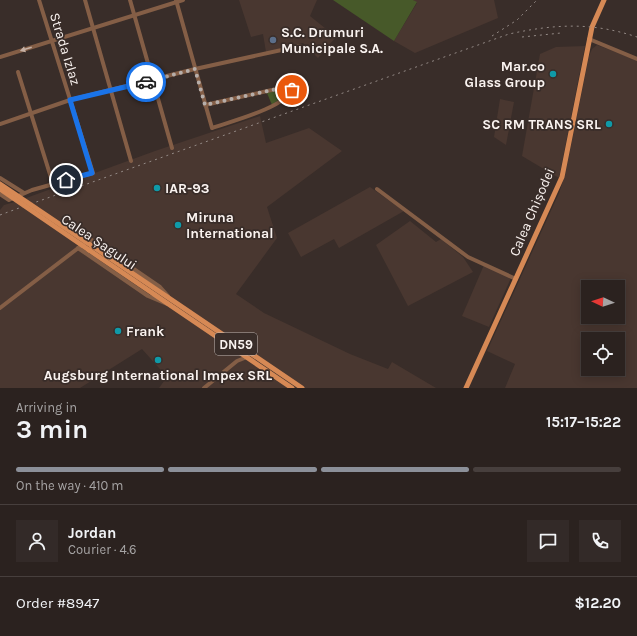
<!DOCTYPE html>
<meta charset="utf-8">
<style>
:root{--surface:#2b221f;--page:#332a28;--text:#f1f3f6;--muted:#a6a4a4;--line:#473f3d;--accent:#8c9099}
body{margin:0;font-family:Karla,sans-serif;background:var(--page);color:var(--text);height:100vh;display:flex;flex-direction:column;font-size:15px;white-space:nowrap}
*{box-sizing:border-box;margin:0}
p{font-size:13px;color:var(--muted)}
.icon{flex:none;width:22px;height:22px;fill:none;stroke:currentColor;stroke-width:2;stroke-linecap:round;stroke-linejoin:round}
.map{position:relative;height:388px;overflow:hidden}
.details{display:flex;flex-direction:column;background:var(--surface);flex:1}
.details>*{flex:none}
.needle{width:26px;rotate:274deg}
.fabs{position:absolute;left:581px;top:280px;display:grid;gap:8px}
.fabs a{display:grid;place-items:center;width:44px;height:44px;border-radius:0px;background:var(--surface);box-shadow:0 2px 10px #0003,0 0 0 1px var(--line);font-size:20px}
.pin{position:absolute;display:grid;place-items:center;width:34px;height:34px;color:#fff;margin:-17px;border:2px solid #fff;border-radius:50%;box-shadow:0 1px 4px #0007}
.courier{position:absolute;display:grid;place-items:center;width:40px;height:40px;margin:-20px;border:3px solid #1a73e8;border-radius:50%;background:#fff;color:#222;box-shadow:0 1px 5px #0007}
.headline em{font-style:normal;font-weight:700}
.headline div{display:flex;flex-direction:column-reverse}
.headline{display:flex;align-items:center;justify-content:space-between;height:68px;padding:0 16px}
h1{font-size:26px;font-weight:700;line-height:30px}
.bar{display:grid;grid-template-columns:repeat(4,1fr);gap:6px 4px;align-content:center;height:48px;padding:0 16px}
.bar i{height:5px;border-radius:3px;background:var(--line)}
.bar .active{background:var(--accent)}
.bar p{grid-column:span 4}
.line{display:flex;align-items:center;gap:10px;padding:0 16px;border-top:1px solid var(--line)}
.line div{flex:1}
.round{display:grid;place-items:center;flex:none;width:42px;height:42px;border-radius:0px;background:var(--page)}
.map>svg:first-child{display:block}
.built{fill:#493730;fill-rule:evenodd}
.green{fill:#475929}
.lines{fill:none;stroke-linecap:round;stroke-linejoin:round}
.minor{stroke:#845e46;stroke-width:4}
.major{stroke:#d68955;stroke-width:5}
.rail{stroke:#948a86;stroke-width:1;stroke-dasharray:2 4;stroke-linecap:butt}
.major-bridge{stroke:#d68955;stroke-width:5}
.oneway{fill:#c5b0a4}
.done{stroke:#b6aeaa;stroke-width:4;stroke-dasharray:0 7.2}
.route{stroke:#1a73e8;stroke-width:5}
.service-dot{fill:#5c6f8a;stroke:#392d29;stroke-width:1.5}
.culture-dot{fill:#0f9aa8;stroke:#392d29;stroke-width:1.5}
.labels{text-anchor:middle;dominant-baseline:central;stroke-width:3.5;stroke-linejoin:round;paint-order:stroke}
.shield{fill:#392d29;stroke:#c0b8b4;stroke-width:1}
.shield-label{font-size:13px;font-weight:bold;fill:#faf3f0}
.poi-label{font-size:14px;font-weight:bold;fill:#faf3f0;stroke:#392d29;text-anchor:start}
.street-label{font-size:14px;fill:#faf3f0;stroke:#392d29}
</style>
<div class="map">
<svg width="637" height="388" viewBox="0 0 637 388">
<rect width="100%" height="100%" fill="#392d29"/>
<g class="built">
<path d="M 239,0 L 317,0 L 310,16 L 336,37 L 318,58 L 303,43 L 266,52 L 263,34 L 251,37 Z"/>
<path d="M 413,0 L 494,0 L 498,18 L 415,53 L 394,41 L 417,3 Z"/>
<path d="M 597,45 L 637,60 L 637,388 L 505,388 L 515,364 L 487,351 L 559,193 L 565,175 L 589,56 L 592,49 ZM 588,287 L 618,287 L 618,317 L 588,317 ZM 588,339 L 618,339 L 618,369 L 588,369 Z"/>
<path d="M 585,46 L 559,178 L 522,156 L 540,54 L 556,47 Z"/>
<path d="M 500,99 L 514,102 L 506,145 L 494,137 Z"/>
<path d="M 260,116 L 266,143 L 309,128 L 342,151 L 267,207 L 277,238 L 236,294 L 264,313 L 350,354 L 388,369 L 392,362 L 436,388 L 159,388 L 167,377 L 142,349 L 80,388 L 0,388 L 0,210 L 4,205 L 18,201 L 155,151 Z"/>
<path d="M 370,187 L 404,211 L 339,248 L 334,239 L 301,257 L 288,233 Z"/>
<path d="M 410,221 L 436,242 L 441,239 L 463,257 L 473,272 L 408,306 L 376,245 Z"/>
<path d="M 484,265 L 511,278 L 489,327 L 462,316 Z"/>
</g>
<g class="green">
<path d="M 333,0 L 413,0 L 417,2 L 394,41 Z"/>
<path d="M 277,90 L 281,92 L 281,98 L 272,105 L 267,93 Z"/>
</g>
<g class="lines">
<g class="minor">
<path d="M 85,0 L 131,161"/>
<path d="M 130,0 L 172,148"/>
<path d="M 176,0 L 212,128 C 229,122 287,107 292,89 L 291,87 L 286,87 L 283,89 L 283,92 L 284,96 L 283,100"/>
<path d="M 589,39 L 637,59"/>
<path d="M 0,57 L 183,0"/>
<path d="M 18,72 L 53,184"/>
<path d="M 205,105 L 285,87"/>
<path d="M 0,124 L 70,100 L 195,69 L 300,46"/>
<path d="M 0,178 L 24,193"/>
<path d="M 377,189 L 468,257 L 516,279"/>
<path d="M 0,194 L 9,200 L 32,190 L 93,173 L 39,0"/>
<path d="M 78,248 L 148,296 L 167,304"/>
<path d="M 0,308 L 90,239 L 160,287 L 168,296"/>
<path d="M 204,388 L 237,361 L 247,357"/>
</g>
<g class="major">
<path d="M 92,246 L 302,388"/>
<path d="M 89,250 L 292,388"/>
<path d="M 466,388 L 562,177 L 592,27 L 604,0"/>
</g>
<g class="rail">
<path d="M 492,36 L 517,20 L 537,0"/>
<path d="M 522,37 L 561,33"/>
<path d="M 25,206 L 509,34 C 555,24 592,22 637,37"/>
<path d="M 0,215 L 30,204"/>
</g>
<g class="major-bridge">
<path d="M 0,184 L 92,246"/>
<path d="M 0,189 L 89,250"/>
</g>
</g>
<defs><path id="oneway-solid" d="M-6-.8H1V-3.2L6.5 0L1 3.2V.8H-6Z"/></defs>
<use class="oneway" href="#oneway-solid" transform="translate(26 49) rotate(163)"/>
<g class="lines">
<path class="done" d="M 146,82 L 195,69 L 205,105 L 286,87 L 290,87 L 292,90"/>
<path class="route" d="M 66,180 L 92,173 L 70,100 L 146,82"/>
</g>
<circle class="service-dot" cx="273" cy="40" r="4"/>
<g class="culture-dot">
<circle cx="553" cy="74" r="4"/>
<circle cx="609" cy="124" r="4"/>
<circle cx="157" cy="188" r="4"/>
<circle cx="178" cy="225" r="4"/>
<circle cx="118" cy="331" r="4"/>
<circle cx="158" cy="360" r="4"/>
</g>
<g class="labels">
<rect class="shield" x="215" y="333" width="42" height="22" rx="3"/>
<g class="shield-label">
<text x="236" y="344">DN59</text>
</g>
<g class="poi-label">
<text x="281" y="32">S.C. Drumuri<tspan x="281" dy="16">Municipale S.A.</tspan></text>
<text x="545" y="66" text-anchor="end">Mar.co<tspan x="545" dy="16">Glass Group</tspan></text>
<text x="601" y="124" text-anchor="end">SC RM TRANS SRL</text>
<text x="165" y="188">IAR-93</text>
<text x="186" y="217">Miruna<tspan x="186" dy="16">International</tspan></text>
<text x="126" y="331">Frank</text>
<text x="158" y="375" text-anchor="middle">Augsburg International Impex SRL</text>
</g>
<g class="street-label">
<text transform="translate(65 49) rotate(73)">Strada Izlaz</text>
<text transform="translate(532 212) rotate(-67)">Calea Chișodei</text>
<text transform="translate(99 242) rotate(34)">Calea Șagului</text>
</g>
</g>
</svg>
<div class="fabs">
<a><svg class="needle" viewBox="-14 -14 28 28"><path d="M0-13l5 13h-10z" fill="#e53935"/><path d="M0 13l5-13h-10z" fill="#a6a4a4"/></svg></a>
<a><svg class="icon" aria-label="locate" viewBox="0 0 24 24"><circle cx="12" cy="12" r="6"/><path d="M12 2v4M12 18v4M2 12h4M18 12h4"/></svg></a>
</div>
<div class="pin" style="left:292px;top:90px;background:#ea580c"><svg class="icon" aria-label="bag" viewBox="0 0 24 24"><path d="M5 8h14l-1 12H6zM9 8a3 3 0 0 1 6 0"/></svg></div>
<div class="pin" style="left:66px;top:180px;background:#1f2937"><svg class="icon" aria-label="home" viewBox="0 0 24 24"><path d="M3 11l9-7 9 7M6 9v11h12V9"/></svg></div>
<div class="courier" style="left:146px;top:82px"><svg class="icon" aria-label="car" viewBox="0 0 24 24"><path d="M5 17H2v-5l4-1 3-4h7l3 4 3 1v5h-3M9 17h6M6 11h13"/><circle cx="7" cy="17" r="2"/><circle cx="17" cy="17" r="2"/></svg></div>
</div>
<section class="details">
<div class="headline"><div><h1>3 min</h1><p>Arriving in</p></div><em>15:17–15:22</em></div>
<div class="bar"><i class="active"></i><i class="active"></i><i class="active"></i><i></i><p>On the way · 410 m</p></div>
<div class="line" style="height:72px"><a class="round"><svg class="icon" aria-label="person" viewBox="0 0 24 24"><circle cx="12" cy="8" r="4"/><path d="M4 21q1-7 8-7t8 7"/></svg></a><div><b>Jordan</b><p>Courier · 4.6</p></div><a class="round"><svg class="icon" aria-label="chat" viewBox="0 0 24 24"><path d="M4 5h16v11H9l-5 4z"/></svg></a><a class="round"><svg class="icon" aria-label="phone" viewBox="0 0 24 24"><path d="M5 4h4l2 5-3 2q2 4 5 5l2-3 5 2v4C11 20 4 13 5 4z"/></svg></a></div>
<div class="line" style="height:52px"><div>Order #8947</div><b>$12.20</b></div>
</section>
